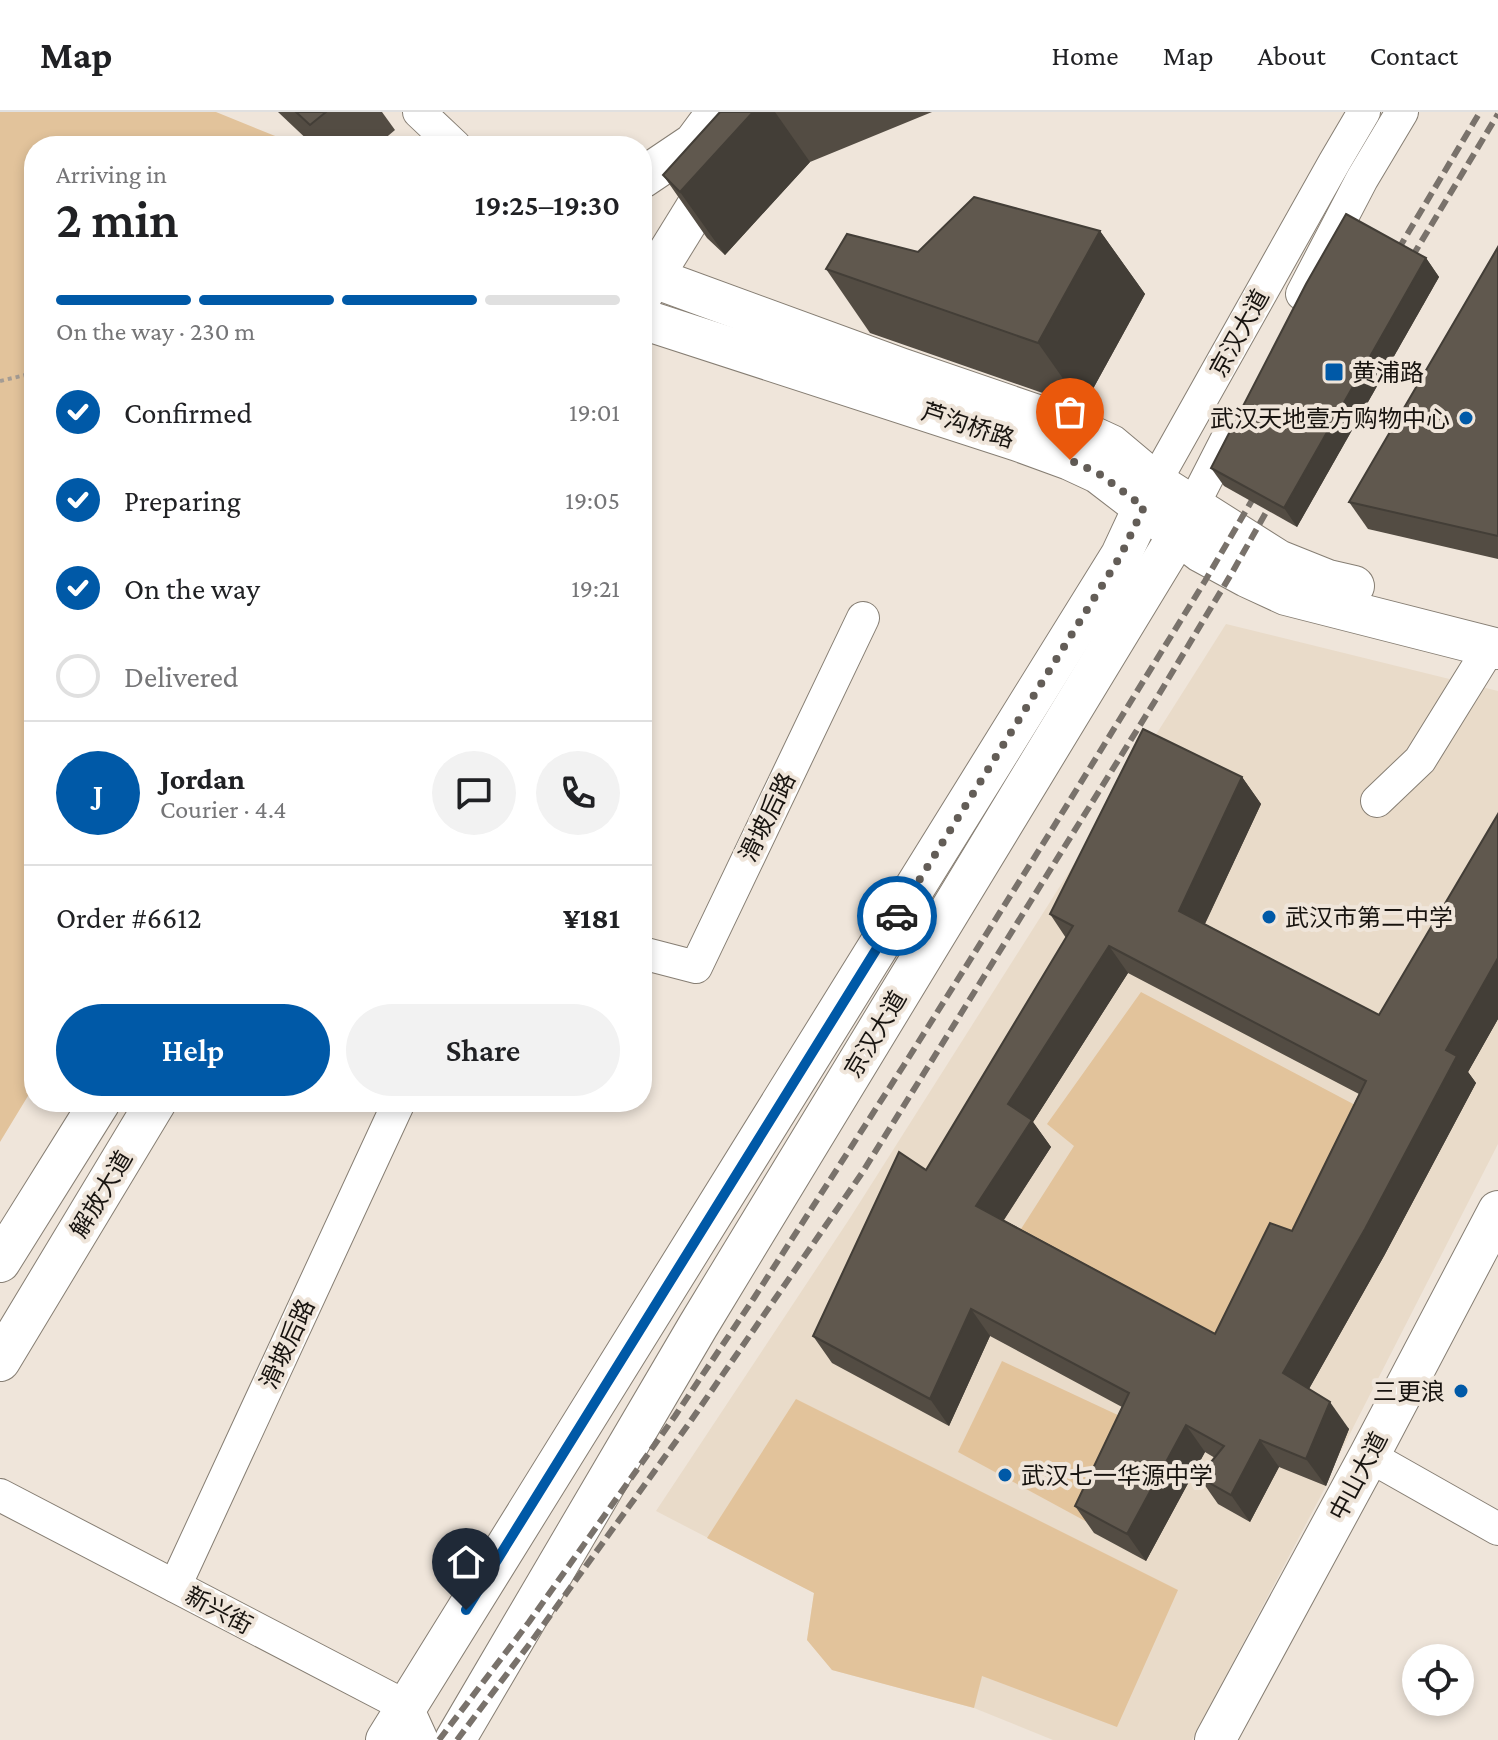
<!DOCTYPE html>
<meta charset="utf-8">
<style>
:root{--surface:#fff;--page:#f2f2f2;--text:#202124;--muted:#757577;--line:#e0e0e0;--accent:#0059a7}
body{margin:0;font-family:"Crimson Pro","Noto Sans SC",serif;background:var(--page);color:var(--text);height:100vh;display:flex;flex-direction:column;font-size:30px;white-space:nowrap}
*{box-sizing:border-box;margin:0}
p{font-size:26px;color:var(--muted)}
.icon{flex:none;width:44px;height:44px;fill:none;stroke:currentColor;stroke-width:2;stroke-linecap:round;stroke-linejoin:round}
.map{position:relative;flex:1;overflow:hidden}
.drawer{position:absolute;left:24px;top:24px;width:628px;height:976px;display:flex;flex-direction:column;background:var(--surface);border-radius:32px;box-shadow:0 4px 12px #0003}
.drawer>*{flex:none}
.fabs{position:absolute;left:1402px;top:1532px;display:grid;gap:16px}
.fabs a{display:grid;place-items:center;width:72px;height:72px;border-radius:50%;background:var(--surface);box-shadow:0 4px 12px #0003;font-size:40px}
.pin{position:absolute;display:grid;place-items:center;width:68px;height:68px;color:#fff;margin:-82px -34px;border-radius:50% 50% 50% 0;rotate:-45deg;box-shadow:0 0 8px #0007}
.pin .icon{rotate:45deg}
.courier{position:absolute;display:grid;place-items:center;width:80px;height:80px;margin:-40px;border:6px solid #0059a7;border-radius:50%;background:#fff;color:#222;box-shadow:0 2px 10px #0007}
.head em{font-style:normal;font-weight:600}
.head div{display:flex;flex-direction:column-reverse}
.head{display:flex;align-items:center;justify-content:space-between;height:136px;padding:0 32px}
h1{font-size:52px;font-weight:600;line-height:60px}
.bar{display:grid;grid-template-columns:repeat(4,1fr);gap:12px 8px;align-content:center;height:96px;padding:0 32px}
.bar i{height:10px;border-radius:6px;background:var(--line)}
.bar .active{background:var(--accent)}
.bar p{grid-column:span 4}
.line{display:flex;align-items:center;gap:20px;padding:0 32px;border-top:2px solid var(--line)}
.line div{flex:1}
.round{display:grid;place-items:center;flex:none;width:84px;height:84px;border-radius:42px;background:var(--page)}
ol{padding:0 32px;list-style:none}
li{display:flex;align-items:center;gap:24px;height:88px}
li p{margin-inline-start:auto}
li .icon{padding:8px;border-radius:50%;background:var(--accent);color:#fff;stroke-width:4}
li:last-child{color:var(--muted)}
li i{width:44px;height:44px;border:4px solid var(--line);border-radius:50%}
.action{display:flex;gap:16px;margin-top:auto;padding:16px 32px}
.action a{flex:1;height:92px;border-radius:48px;background:var(--accent);color:#fff;font-size:32px;font-weight:600;line-height:92px;text-align:center}
.action a+a{background:var(--page);color:var(--text)}
header{display:flex;align-items:center;gap:48px;box-sizing:border-box;height:112px;padding:0 40px;background:var(--surface);border-bottom:2px solid var(--line)}
header strong{font-size:38px}
nav{display:flex;gap:44px;margin-inline-start:auto;font-size:28px}
.map>svg:first-child{display:block}
.built{fill:#e9dbc9}
.green{fill:#e2c39b}
.lines{fill:none;stroke-linecap:round;stroke-linejoin:round}
.minor-casing{stroke:#867e73;stroke-width:34}
.major-casing{stroke:#867e73;stroke-width:42}
.path{stroke:#a49c94;stroke-width:4;stroke-dasharray:4 4;stroke-linecap:butt}
.minor{stroke:#fff;stroke-width:32}
.major{stroke:#fff;stroke-width:40}
.rail{stroke:#79726b;stroke-width:6;stroke-dasharray:12 6;stroke-linecap:butt}
.wall{fill:#534c43;fill-rule:evenodd}
.shaded-wall{fill:#433e37}
.building{fill:#60584e;stroke:#433e37;stroke-width:2;fill-rule:evenodd}
.done{stroke:#635d57;stroke-width:8;stroke-dasharray:0 14.4}
.route{stroke:#0059a7;stroke-width:10}
.poi-dot{fill:#0059a7;stroke:#efe5da;stroke-width:3}
.labels{text-anchor:middle;dominant-baseline:central;stroke-width:8;stroke-linejoin:round;paint-order:stroke}
.street-label{font-size:24px;fill:#181410;stroke:#efe5da}
.poi-label{font-size:24px;fill:#181410;stroke:#efe5da;text-anchor:start}
</style>
<header>
<strong>Map</strong>
<nav><a>Home</a><a>Map</a><a>About</a><a>Contact</a></nav>
</header>
<div class="map">
<svg width="1498" height="1628" viewBox="0 0 1498 1628">
<rect width="100%" height="100%" fill="#efe5da"/>
<path class="built" d="M 1226,512 L 1498,579 L 1498,1032 L 1335,1351 L 1326,1374 L 1192,1628 L 1053,1628 L 974,1596 L 832,1558 L 807,1528 L 814,1481 L 656,1399 L 850,1106 Z"/>
<g class="green">
<path d="M 0,0 L 216,0 L 300,34 L 34,34 L 34,974 L 0,1030 Z"/>
<path d="M 1141,880 L 1374,1003 L 1225,1230 L 1021,1117 L 1074,1034 L 1047,1012 Z"/>
<path d="M 1002,1249 L 1137,1312 L 1087,1410 L 958,1340 Z"/>
<path d="M 796,1287 L 1178,1478 L 1117,1615 L 982,1564 L 974,1596 L 832,1558 L 807,1528 L 814,1481 L 707,1426 Z"/>
</g>
<g class="lines">
<g class="minor-casing">
<g id="minor">
<path d="M 419,0 L 455,34"/>
<path d="M 1302,182 L 1362,67 L 1402,0"/>
<path d="M 1155,370 L 1334,51 L 1364,0"/>
<path d="M 1183,413 L 1231,319"/>
<path d="M 1377,689 L 1420,648 L 1490,535"/>
<path d="M 642,841 L 696,855 L 863,506"/>
<path d="M 1369,1344 L 1498,1417"/>
<path d="M 0,1383 L 407,1595 L 422,1628"/>
<path d="M 175,1474 L 399,990"/>
</g>
</g>
<g class="major-casing">
<g id="major">
<path d="M 642,66 L 694,31 L 717,0"/>
<path d="M 654,166 L 900,256 L 1072,315 L 1111,333 L 1155,370 L 1278,448 L 1328,468 L 1354,474"/>
<path d="M 642,183 L 755,0"/>
<path d="M 642,207 L 1018,329 L 1070,348 L 1098,361 L 1201,440 L 1247,465 L 1286,483 L 1498,537"/>
<path d="M 0,1150 L 100,990"/>
<path d="M 0,1249 L 156,990"/>
<path d="M 386,1628 L 1121,443 L 1155,370"/>
<path d="M 455,1628 L 698,1214 L 1178,423"/>
<path d="M 1215,1628 L 1369,1344 L 1498,1099"/>
</g>
</g>
<path class="path" d="M 0,269 L 34,261"/>
<use href="#minor" class="minor"/>
<use href="#major" class="major"/>
<g class="rail">
<path d="M 1389,153 L 1480,0"/>
<path d="M 1403,160 L 1498,2"/>
<path d="M 439,1628 L 529,1510 L 675,1304 L 754,1186 L 904,953 L 1051,719 L 1205,469 L 1262,371"/>
<path d="M 457,1628 L 531,1530 L 690,1310 L 862,1061 L 1155,589 L 1233,459 L 1278,379"/>
</g>
</g>
<g class="wall">
<path d="M 278,0 L 382,0 L 395,18 L 376,34 L 314,34 Z"/>
<path d="M 720,0 L 932,0 L 810,50 L 725,143 L 707,126 L 663,63 Z"/>
<path d="M 1100,119 L 1145,182 L 1083,295 L 870,221 L 826,157 L 918,140 Z"/>
<path d="M 1498,135 L 1498,447 L 1368,417 L 1349,390 Z"/>
<path d="M 1426,146 L 1439,165 L 1297,415 L 1224,374 L 1211,356 Z"/>
<path d="M 1242,665 L 1261,692 L 1205,812 L 1379,903 L 1498,702 L 1498,907 L 1468,960 L 1476,971 L 1384,1144 L 1309,1277 L 1349,1317 L 1326,1374 L 1279,1355 L 1250,1410 L 1218,1392 L 1199,1365 L 1215,1346 L 1205,1340 L 1146,1449 L 1094,1421 L 1075,1394 L 1122,1295 L 990,1224 L 949,1314 L 832,1251 L 813,1224 L 926,1058 L 1066,826 L 1050,802 ZM 1128,861 L 1359,982 L 1292,1119 L 1215,1222 L 1004,1108 L 1051,1035 L 1033,1010 Z"/>
</g>
<g class="shaded-wall">
<path d="M 753,0 L 775,0 L 810,50 L 725,143 L 680,80 Z"/>
<path d="M 1100,119 L 1145,182 L 1083,295 L 1038,231 Z"/>
<path d="M 1426,146 L 1439,165 L 1297,415 L 1284,396 Z"/>
<path d="M 1242,665 L 1261,692 L 1198,826 L 1179,799 Z"/>
<path d="M 1109,834 L 1128,861 L 1033,1010 L 1051,1035 L 995,1121 L 976,1094 L 1008,992 Z"/>
<path d="M 1498,846 L 1498,907 L 1468,960 L 1476,971 L 1384,1144 L 1302,1289 L 1283,1261 L 1446,938 Z"/>
<path d="M 971,1197 L 990,1224 L 949,1314 L 930,1287 Z"/>
<path d="M 1330,1290 L 1349,1317 L 1326,1374 L 1306,1347 Z"/>
<path d="M 1186,1313 L 1205,1340 L 1146,1449 L 1127,1422 Z"/>
<path d="M 1260,1328 L 1279,1355 L 1250,1410 L 1231,1383 Z"/>
</g>
<g class="building">
<path d="M 296,0 L 326,0 L 310,13 Z"/>
<path d="M 720,0 L 753,0 L 680,80 L 663,63 Z"/>
<path d="M 974,85 L 1100,119 L 1038,231 L 826,157 L 847,122 L 918,140 Z"/>
<path d="M 1346,102 L 1426,146 L 1284,396 L 1211,356 L 1306,172 Z"/>
<path d="M 1498,135 L 1498,424 L 1349,390 Z"/>
<path d="M 1143,617 L 1242,665 L 1179,799 L 1379,903 L 1498,702 L 1498,846 L 1446,938 L 1457,944 L 1365,1117 L 1283,1261 L 1330,1290 L 1306,1347 L 1260,1328 L 1231,1383 L 1199,1365 L 1224,1334 L 1186,1313 L 1127,1422 L 1075,1394 L 1129,1281 L 971,1197 L 930,1287 L 813,1224 L 899,1040 L 926,1058 L 1073,814 L 1050,802 ZM 1109,834 L 1366,969 L 1292,1119 L 1270,1111 L 1215,1222 L 976,1094 L 1032,1008 L 1008,992 Z"/>
</g>
<g class="lines">
<path class="done" d="M 897,804 L 1121,443 L 1144,395 L 1098,361 L 1070,348"/>
<path class="route" d="M 466,1498 L 897,804"/>
</g>
<g class="poi-dot">
<rect x="1324" y="250" width="20" height="20" rx="4"/>
<circle cx="1466" cy="306" r="8"/>
<circle cx="1269" cy="805" r="8"/>
<circle cx="1461" cy="1279" r="8"/>
<circle cx="1005" cy="1363" r="8"/>
</g>
<g class="labels">
<g class="street-label">
<text transform="translate(1239 221) rotate(-61)">京汉大道</text>
<text transform="translate(968 313) rotate(18)">芦沟桥路</text>
<text transform="translate(767 705) rotate(-64)">滑坡后路</text>
<text transform="translate(875 922) rotate(-59)">京汉大道</text>
<text transform="translate(101 1082) rotate(-59)">解放大道</text>
<text transform="translate(287 1232) rotate(-65)">滑坡后路</text>
<text transform="translate(1358 1364) rotate(-62)">中山大道</text>
<text transform="translate(219 1498) rotate(28)">新兴街</text>
</g>
<g class="poi-label">
<text x="1352" y="260">黄浦路</text>
<text x="1450" y="306" text-anchor="end">武汉天地壹方购物中心</text>
<text x="1285" y="805">武汉市第二中学</text>
<text x="1445" y="1279" text-anchor="end">三更浪</text>
<text x="1021" y="1363">武汉七一华源中学</text>
</g>
</g>
</svg>
<div class="fabs">
<a><svg class="icon" aria-label="locate" viewBox="0 0 24 24"><circle cx="12" cy="12" r="6"/><path d="M12 2v4M12 18v4M2 12h4M18 12h4"/></svg></a>
</div>
<div class="pin" style="left:1070px;top:348px;background:#ea580c"><svg class="icon" aria-label="bag" viewBox="0 0 24 24"><path d="M5 8h14l-1 12H6zM9 8a3 3 0 0 1 6 0"/></svg></div>
<div class="pin" style="left:466px;top:1498px;background:#1f2937"><svg class="icon" aria-label="home" viewBox="0 0 24 24"><path d="M3 11l9-7 9 7M6 9v11h12V9"/></svg></div>
<div class="courier" style="left:897px;top:804px"><svg class="icon" aria-label="car" viewBox="0 0 24 24"><path d="M5 17H2v-5l4-1 3-4h7l3 4 3 1v5h-3M9 17h6M6 11h13"/><circle cx="7" cy="17" r="2"/><circle cx="17" cy="17" r="2"/></svg></div>
<section class="drawer">
<div class="head"><div><h1>2 min</h1><p>Arriving in</p></div><em>19:25–19:30</em></div>
<div class="bar"><i class="active"></i><i class="active"></i><i class="active"></i><i></i><p>On the way · 230 m</p></div>
<ol>
<li><svg class="icon" aria-label="check" viewBox="0 0 24 24"><path d="M5 12l5 5 9-10"/></svg>Confirmed<p>19:01</p></li>
<li><svg class="icon" aria-label="check" viewBox="0 0 24 24"><path d="M5 12l5 5 9-10"/></svg>Preparing<p>19:05</p></li>
<li><svg class="icon" aria-label="check" viewBox="0 0 24 24"><path d="M5 12l5 5 9-10"/></svg>On the way<p>19:21</p></li>
<li><i></i>Delivered</li>
</ol>
<div class="line" style="height:144px"><b class="round" style="background:var(--accent);color:#fff">J</b><div><b>Jordan</b><p>Courier · 4.4</p></div><a class="round"><svg class="icon" aria-label="chat" viewBox="0 0 24 24"><path d="M4 5h16v11H9l-5 4z"/></svg></a><a class="round"><svg class="icon" aria-label="phone" viewBox="0 0 24 24"><path d="M5 4h4l2 5-3 2q2 4 5 5l2-3 5 2v4C11 20 4 13 5 4z"/></svg></a></div>
<div class="line" style="height:104px"><div>Order #6612</div><b>¥181</b></div>
<div class="action"><a>Help</a><a>Share</a></div>
</section>
</div>
